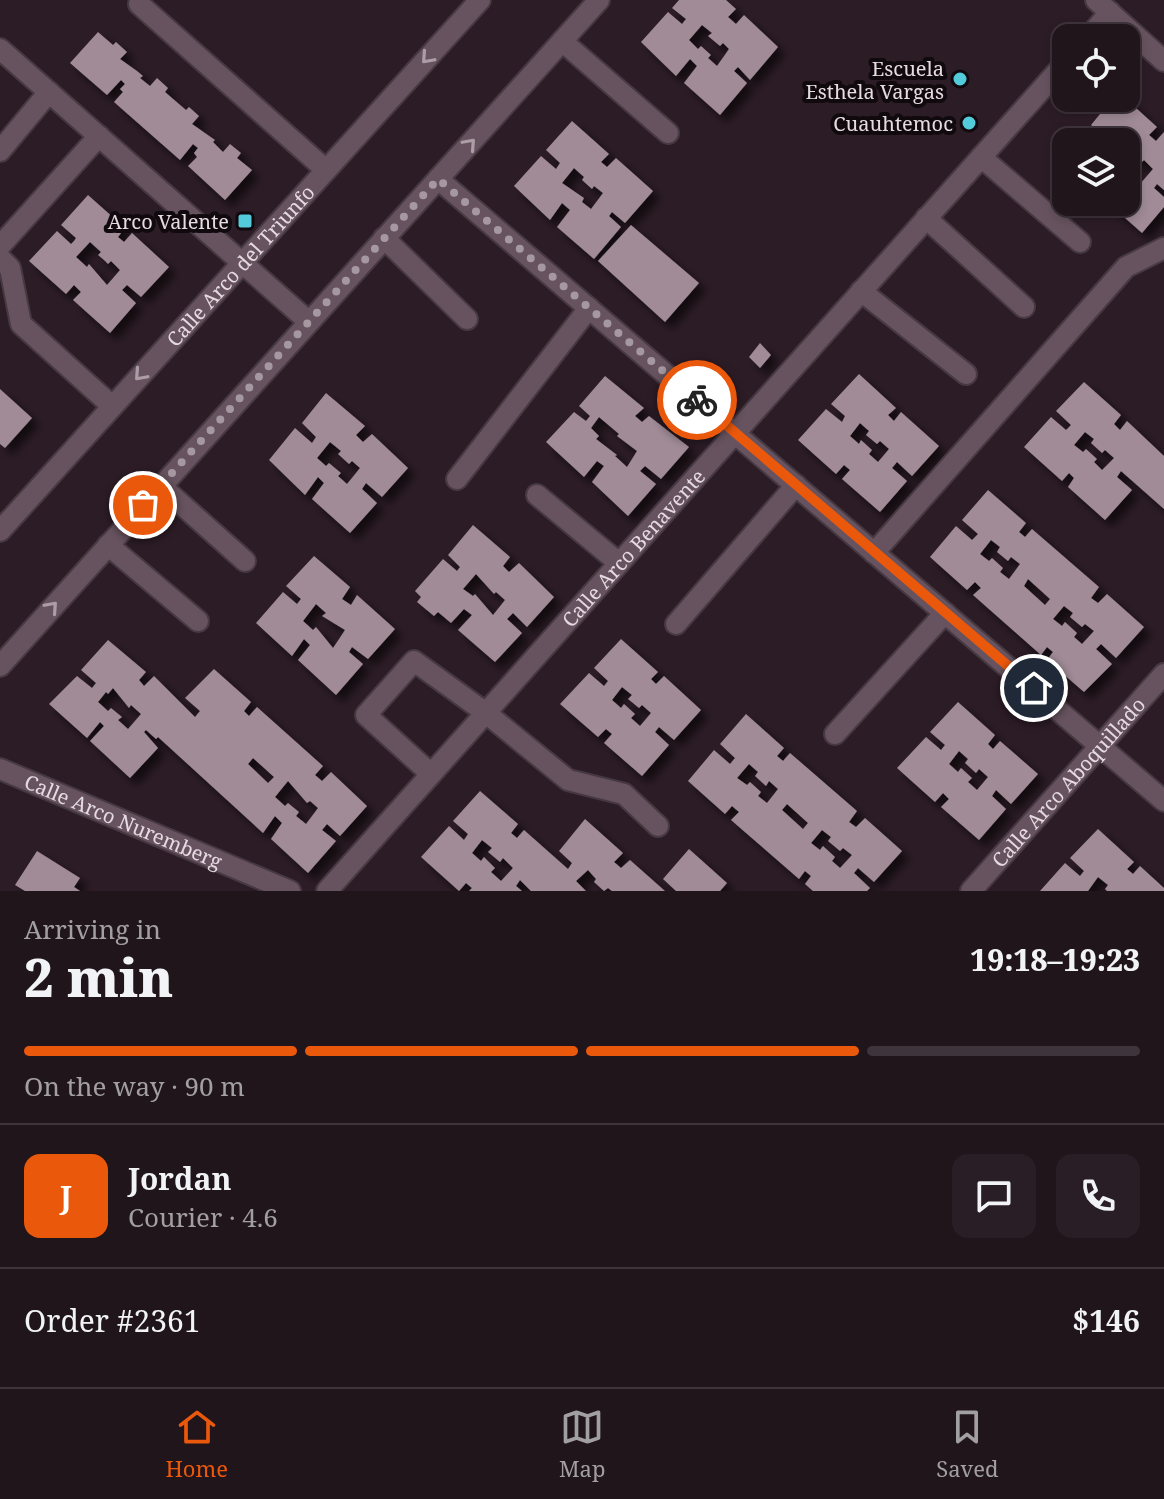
<!DOCTYPE html>
<meta charset="utf-8">
<style>
:root{--surface:#21151c;--page:#291e25;--text:#f1f3f6;--muted:#a29fa3;--line:#3e343b;--accent:#ea580c}
body{margin:0;font-family:"Noto Serif",serif;background:var(--page);color:var(--text);height:100vh;display:flex;flex-direction:column;font-size:30px;white-space:nowrap}
*{box-sizing:border-box;margin:0}
p{font-size:26px;color:var(--muted)}
.icon{flex:none;width:44px;height:44px;fill:none;stroke:currentColor;stroke-width:2;stroke-linecap:round;stroke-linejoin:round}
.map{position:relative;height:891px;overflow:hidden}
.drawer{display:flex;flex-direction:column;background:var(--surface);flex:1}
.drawer>*{flex:none}
.fabs{position:absolute;left:1052px;top:24px;display:grid;gap:16px}
.fabs a{display:grid;place-items:center;width:88px;height:88px;border-radius:16px;background:var(--surface);box-shadow:0 4px 12px #0003,0 0 0 2px var(--line);font-size:40px}
.pin{position:absolute;display:grid;place-items:center;width:68px;height:68px;color:#fff;margin:-34px;border:4px solid #fff;border-radius:50%;box-shadow:0 2px 8px #0007}
.courier{position:absolute;display:grid;place-items:center;width:80px;height:80px;margin:-40px;border:6px solid #ea580c;border-radius:50%;background:#fff;color:#222;box-shadow:0 2px 10px #0007}
.headline em{font-style:normal;font-weight:800}
.headline div{display:flex;flex-direction:column-reverse}
.headline{display:flex;align-items:center;justify-content:space-between;height:136px;padding:0 24px}
h1{font-size:52px;font-weight:800;line-height:60px}
.bar{display:grid;grid-template-columns:repeat(4,1fr);gap:12px 8px;align-content:center;height:96px;padding:0 24px}
.bar i{height:10px;border-radius:6px;background:var(--line)}
.bar .current{background:var(--accent)}
.bar p{grid-column:span 4}
.line{display:flex;align-items:center;gap:20px;padding:0 24px;border-top:2px solid var(--line)}
.line div{flex:1}
.round{display:grid;place-items:center;flex:none;width:84px;height:84px;border-radius:16px;background:var(--page)}
.tab-bar{display:flex;justify-content:space-around;align-items:center;height:112px;border-top:2px solid var(--line);background:var(--surface);font-size:22px;color:var(--muted)}
.tab-bar a{display:grid;justify-items:center;gap:4px}
.tab-bar .current{color:var(--accent)}
.map>svg:first-child{display:block}
.building{fill:#a08b97;fill-rule:evenodd;filter:url(#shadow)}
.lines{fill:none;stroke-linecap:round;stroke-linejoin:round}
.minor-casing{stroke:#463941;stroke-width:24}
.minor{stroke:#67535f;stroke-width:20}
.oneway{stroke:#ad9ea6}
.done{stroke:#a598a0;stroke-width:8;stroke-dasharray:0 14.4}
.route{stroke:#ea580c;stroke-width:10}
.poi-dot{fill:#53cbdb;stroke:#10090d;stroke-width:3}
.labels{text-anchor:middle;dominant-baseline:central;stroke-width:8;stroke-linejoin:round;paint-order:stroke}
.poi-label{font-size:20px;fill:#e6dbe1;stroke:#10090d;text-anchor:end}
.street-label{font-size:20px;fill:#e6dbe1;stroke:#10090d}
</style>
<div class="map">
<svg width="1164" height="891" viewBox="0 0 1164 891">
<defs>
<filter id="shadow"><feDropShadow dx="7" dy="7" stdDeviation="4" flood-color="#0009"/></filter>
</defs>
<rect width="100%" height="100%" fill="#2c1c26"/>
<g class="building">
<path d="M 679,0 L 726,0 L 736,9 L 728,17 L 736,24 L 744,15 L 778,47 L 750,80 L 738,67 L 734,71 L 747,83 L 720,115 L 684,83 L 697,66 L 690,59 L 676,76 L 641,42 L 668,12 L 682,24 L 686,19 L 672,8 ZM 702,25 L 712,33 L 708,36 L 720,46 L 723,43 L 729,49 L 717,66 L 708,58 L 711,55 L 701,46 L 698,49 L 689,40 Z"/>
<path d="M 98,32 L 113,45 L 116,42 L 127,52 L 120,59 L 137,71 L 143,76 L 140,78 L 150,86 L 157,78 L 168,88 L 165,92 L 186,110 L 189,107 L 199,116 L 192,124 L 215,140 L 213,142 L 223,152 L 230,144 L 241,153 L 237,158 L 252,170 L 225,200 L 188,166 L 197,157 L 194,153 L 198,148 L 193,144 L 180,160 L 114,102 L 123,92 L 120,89 L 125,84 L 121,80 L 107,95 L 70,63 Z"/>
<path d="M 1113,98 L 1125,98 L 1157,127 L 1149,135 L 1156,141 L 1164,132 L 1164,190 L 1157,184 L 1154,188 L 1164,197 L 1164,207 L 1142,233 L 1107,202 L 1126,202 L 1126,168 L 1132,173 L 1129,175 L 1139,185 L 1153,169 L 1144,160 L 1140,164 L 1129,155 L 1133,151 L 1126,142 L 1076,142 L 1086,130 L 1102,141 L 1106,138 L 1091,125 Z"/>
<path d="M 572,121 L 609,154 L 601,162 L 607,167 L 616,158 L 653,191 L 625,223 L 612,212 L 609,216 L 621,227 L 594,259 L 557,227 L 570,210 L 562,203 L 550,220 L 514,186 L 541,156 L 556,169 L 560,163 L 546,150 ZM 574,168 L 584,177 L 582,180 L 592,189 L 594,186 L 603,193 L 591,209 L 582,202 L 584,198 L 562,183 Z"/>
<path d="M 88,195 L 125,228 L 118,237 L 124,242 L 132,233 L 169,267 L 141,297 L 127,285 L 122,290 L 136,303 L 110,333 L 73,300 L 81,292 L 74,285 L 66,294 L 29,261 L 57,231 L 71,244 L 74,241 L 76,238 L 61,225 ZM 90,242 L 101,252 L 98,255 L 104,260 L 108,264 L 111,261 L 120,270 L 107,285 L 89,264 L 87,267 L 76,257 Z"/>
<path d="M 631,225 L 699,283 L 665,322 L 598,261 Z"/>
<path d="M 760,343 L 771,355 L 760,368 L 749,357 Z"/>
<path d="M 859,374 L 896,408 L 888,415 L 894,421 L 901,412 L 939,446 L 912,476 L 897,462 L 892,468 L 907,481 L 880,512 L 842,479 L 850,470 L 844,465 L 836,474 L 798,440 L 826,409 L 842,422 L 845,416 L 831,404 ZM 860,423 L 869,431 L 866,435 L 877,444 L 880,441 L 889,449 L 878,462 L 869,454 L 872,450 L 861,440 L 859,444 L 850,436 Z"/>
<path d="M 605,376 L 644,408 L 635,416 L 642,422 L 649,416 L 689,447 L 661,479 L 645,466 L 640,471 L 656,484 L 628,516 L 592,482 L 604,466 L 597,461 L 584,477 L 546,442 L 574,412 L 586,421 L 590,416 L 579,406 ZM 599,417 L 619,434 L 617,436 L 637,451 L 627,467 L 615,456 L 617,455 L 596,439 L 599,436 L 591,428 Z"/>
<path d="M 1084,382 L 1121,415 L 1114,424 L 1120,430 L 1127,421 L 1164,456 L 1164,509 L 1121,471 L 1117,477 L 1132,490 L 1105,520 L 1068,487 L 1074,478 L 1069,473 L 1062,481 L 1024,447 L 1051,417 L 1066,430 L 1071,425 L 1056,411 ZM 1085,432 L 1094,439 L 1091,443 L 1102,453 L 1105,450 L 1114,458 L 1102,470 L 1094,462 L 1097,459 L 1086,449 L 1083,452 L 1074,445 Z"/>
<path d="M 0,389 L 32,418 L 5,448 L 0,444 Z"/>
<path d="M 326,393 L 365,426 L 356,435 L 363,442 L 372,434 L 408,468 L 382,497 L 366,483 L 362,489 L 377,503 L 350,533 L 312,499 L 324,483 L 318,477 L 305,495 L 269,460 L 295,428 L 312,443 L 316,437 L 302,423 ZM 330,442 L 341,451 L 338,454 L 349,464 L 352,461 L 360,468 L 347,484 L 338,476 L 341,473 L 329,463 L 326,466 L 317,458 Z"/>
<path d="M 988,490 L 1026,523 L 1019,532 L 1025,537 L 1032,529 L 1099,587 L 1091,598 L 1098,603 L 1107,594 L 1144,627 L 1116,658 L 1101,644 L 1096,649 L 1112,664 L 1084,692 L 1047,660 L 1053,652 L 1047,647 L 1041,655 L 973,595 L 981,588 L 975,582 L 967,590 L 930,557 L 956,526 L 972,540 L 978,534 L 962,520 ZM 991,540 L 1000,547 L 997,552 L 1008,561 L 1011,557 L 1020,564 L 1009,579 L 1000,572 L 1003,568 L 992,558 L 989,561 L 980,554 ZM 1028,579 L 1050,599 L 1045,605 L 1024,586 ZM 1064,606 L 1073,613 L 1070,617 L 1082,627 L 1085,624 L 1094,631 L 1082,644 L 1074,637 L 1077,633 L 1065,622 L 1062,626 L 1053,619 Z"/>
<path d="M 473,525 L 510,557 L 503,566 L 509,572 L 519,563 L 554,597 L 527,627 L 513,613 L 507,619 L 522,633 L 495,662 L 458,630 L 472,615 L 464,609 L 451,623 L 438,612 L 434,616 L 417,602 L 421,597 L 415,591 L 443,559 L 457,571 L 460,567 L 448,555 ZM 476,574 L 494,594 L 496,592 L 505,600 L 493,615 L 475,594 L 473,596 L 463,589 Z"/>
<path d="M 314,556 L 350,587 L 342,599 L 351,605 L 357,595 L 395,629 L 368,659 L 352,647 L 349,652 L 363,664 L 336,695 L 298,660 L 310,645 L 304,639 L 292,656 L 256,623 L 283,592 L 297,604 L 301,599 L 286,586 ZM 316,604 L 326,613 L 322,616 L 345,630 L 333,648 L 316,627 L 313,630 L 303,621 Z"/>
<path d="M 621,639 L 658,672 L 651,679 L 656,684 L 664,676 L 701,710 L 674,740 L 659,727 L 655,732 L 669,745 L 642,776 L 604,743 L 612,734 L 606,729 L 598,737 L 560,704 L 589,673 L 604,686 L 608,681 L 594,668 ZM 622,687 L 632,695 L 628,699 L 639,708 L 642,705 L 651,713 L 640,726 L 631,718 L 635,714 L 624,704 L 621,708 L 612,700 Z"/>
<path d="M 108,640 L 146,672 L 139,680 L 144,686 L 154,676 L 195,717 L 200,711 L 185,698 L 214,669 L 251,702 L 244,711 L 249,716 L 257,707 L 323,766 L 315,775 L 322,781 L 331,772 L 367,806 L 340,836 L 327,824 L 322,830 L 336,841 L 308,873 L 271,839 L 282,823 L 275,816 L 263,833 L 158,737 L 156,739 L 146,730 L 144,732 L 158,748 L 130,778 L 90,741 L 104,726 L 100,722 L 87,738 L 49,704 L 77,676 L 92,688 L 96,683 L 81,670 ZM 113,688 L 129,708 L 131,705 L 141,714 L 128,729 L 118,720 L 122,717 L 111,708 L 108,711 L 98,702 L 106,692 L 108,694 ZM 253,758 L 274,777 L 268,783 L 248,764 ZM 288,781 L 307,803 L 310,801 L 318,808 L 306,824 L 296,816 L 299,812 L 288,803 L 285,806 L 275,797 Z"/>
<path d="M 958,702 L 995,735 L 988,744 L 993,749 L 1000,741 L 1038,774 L 1011,804 L 996,790 L 992,796 L 1006,809 L 979,840 L 941,807 L 949,799 L 943,793 L 935,802 L 897,768 L 926,737 L 941,750 L 945,745 L 930,732 ZM 959,751 L 968,759 L 965,763 L 976,773 L 979,769 L 988,777 L 977,790 L 968,782 L 972,778 L 961,768 L 958,772 L 949,764 Z"/>
<path d="M 746,714 L 784,748 L 777,756 L 783,761 L 790,753 L 857,811 L 849,822 L 856,827 L 865,818 L 902,851 L 874,882 L 858,868 L 854,873 L 870,888 L 867,891 L 813,891 L 805,884 L 811,876 L 805,871 L 799,879 L 731,820 L 739,812 L 732,806 L 725,814 L 688,781 L 714,750 L 730,764 L 735,758 L 720,744 ZM 749,764 L 758,772 L 755,776 L 766,786 L 769,781 L 778,789 L 767,803 L 758,796 L 761,792 L 750,782 L 747,785 L 737,778 ZM 787,804 L 808,823 L 803,829 L 782,810 ZM 822,830 L 831,837 L 828,841 L 840,851 L 843,848 L 852,855 L 840,868 L 832,861 L 835,857 L 823,846 L 820,850 L 811,843 Z"/>
<path d="M 480,791 L 518,824 L 511,833 L 517,838 L 524,830 L 568,869 L 572,863 L 559,851 L 585,819 L 623,853 L 614,862 L 621,868 L 630,860 L 665,891 L 612,891 L 608,888 L 604,891 L 594,882 L 596,879 L 588,870 L 576,881 L 586,891 L 531,891 L 520,880 L 516,886 L 522,891 L 469,891 L 472,888 L 466,883 L 459,891 L 421,857 L 449,826 L 464,840 L 468,834 L 453,821 ZM 482,840 L 492,848 L 488,852 L 500,862 L 503,858 L 513,868 L 501,881 L 491,872 L 495,868 L 484,857 L 481,861 L 472,853 Z"/>
<path d="M 1098,829 L 1134,862 L 1127,869 L 1133,874 L 1140,866 L 1164,888 L 1164,891 L 1107,891 L 1105,889 L 1108,885 L 1098,877 L 1088,891 L 1040,891 L 1065,863 L 1080,876 L 1084,871 L 1070,858 Z"/>
<path d="M 689,849 L 727,883 L 720,891 L 676,891 L 663,879 Z"/>
<path d="M 37,851 L 80,878 L 74,887 L 80,891 L 25,891 L 15,885 Z"/>
</g>
<g class="lines">
<g class="minor-casing">
<g id="minor">
<path d="M 1096,0 L 1164,61"/>
<path d="M 139,4 L 326,170"/>
<path d="M 1088,38 L 1110,12"/>
<path d="M 562,41 L 668,133"/>
<path d="M 0,49 L 308,321"/>
<path d="M 0,151 L 49,92"/>
<path d="M 981,157 L 1080,242"/>
<path d="M 438,179 L 1164,801"/>
<path d="M 926,218 L 1024,307"/>
<path d="M 384,238 L 467,319"/>
<path d="M 0,246 L 99,136"/>
<path d="M 0,258 L 10,268 L 21,324 L 112,406"/>
<path d="M 861,291 L 966,374"/>
<path d="M 457,479 L 589,308"/>
<path d="M 161,486 L 245,561"/>
<path d="M 537,495 L 619,563"/>
<path id="s1" d="M 0,531 L 480,0"/>
<path d="M 108,545 L 198,621"/>
<path d="M 874,553 L 1126,267 L 1164,248"/>
<path d="M 676,624 L 796,485"/>
<path d="M 0,666 L 599,0"/>
<path d="M 835,734 L 945,613"/>
<path id="s2" d="M 0,769 L 290,891"/>
<path d="M 431,774 L 366,715 L 414,661 L 486,713 L 568,780 L 624,794 L 658,826"/>
<path id="s3" d="M 327,891 L 1066,62"/>
<path id="s4" d="M 971,891 L 1164,674"/>
</g>
</g>
<use href="#minor" class="minor"/>
</g>
<defs><path id="oneway-chevron" d="M-2-3.5L2.5 0L-2 3.5" fill="none" stroke-width="1.6" stroke-linecap="round" stroke-linejoin="round" transform="scale(2)"/></defs>
<g class="oneway">
<use href="#oneway-chevron" transform="translate(427 58) rotate(132)"/>
<use href="#oneway-chevron" transform="translate(470 144) rotate(-48)"/>
<use href="#oneway-chevron" transform="translate(140 375) rotate(132)"/>
<use href="#oneway-chevron" transform="translate(52 607) rotate(-48)"/>
</g>
<g class="lines">
<path class="done" d="M 143,505 L 438,179 L 697,400"/>
<path class="route" d="M 697,400 L 1034,688"/>
</g>
<g class="poi-dot">
<circle cx="960" cy="79" r="8"/>
<circle cx="969" cy="123" r="8"/>
<rect x="237" y="213" width="16" height="16" rx="4"/>
</g>
<g class="labels">
<g class="poi-label">
<text x="944" y="68">Escuela<tspan x="944" dy="23">Esthela Vargas</tspan></text>
<text x="953" y="123">Cuauhtemoc</text>
<text x="229" y="221">Arco Valente</text>
</g>
<g class="street-label">
<text stroke="none"><textPath href="#s1" startOffset="358">Calle Arco del Triunfo</textPath></text>
<text stroke="none"><textPath href="#s3" startOffset="460">Calle Arco Benavente</textPath></text>
<text stroke="none"><textPath href="#s4" startOffset="146">Calle Arco Aboquillado</textPath></text>
<text stroke="none"><textPath href="#s2" startOffset="134">Calle Arco Nuremberg</textPath></text>
</g>
</g>
</svg>
<div class="fabs">
<a><svg class="icon" aria-label="locate" viewBox="0 0 24 24"><circle cx="12" cy="12" r="6"/><path d="M12 2v4M12 18v4M2 12h4M18 12h4"/></svg></a>
<a><svg class="icon" aria-label="layers" viewBox="0 0 24 24"><path d="M12 4l9 5-9 5-9-5zM3 14l9 5 9-5"/></svg></a>
</div>
<div class="pin" style="left:143px;top:505px;background:#ea580c"><svg class="icon" aria-label="bag" viewBox="0 0 24 24"><path d="M5 8h14l-1 12H6zM9 8a3 3 0 0 1 6 0"/></svg></div>
<div class="pin" style="left:1034px;top:688px;background:#1f2937"><svg class="icon" aria-label="home" viewBox="0 0 24 24"><path d="M3 11l9-7 9 7M6 9v11h12V9"/></svg></div>
<div class="courier" style="left:697px;top:400px"><svg class="icon" aria-label="bike" viewBox="0 0 24 24"><circle cx="6" cy="16" r="4"/><circle cx="18" cy="16" r="4"/><path d="M6 16l4-8h5l3 8M10 8l3 8H6M13 5h3"/></svg></div>
</div>
<section class="drawer">
<div class="headline"><div><h1>2 min</h1><p>Arriving in</p></div><em>19:18–19:23</em></div>
<div class="bar"><i class="current"></i><i class="current"></i><i class="current"></i><i></i><p>On the way · 90 m</p></div>
<div class="line" style="height:144px"><b class="round" style="background:var(--accent);color:#fff">J</b><div><b>Jordan</b><p>Courier · 4.6</p></div><a class="round"><svg class="icon" aria-label="chat" viewBox="0 0 24 24"><path d="M4 5h16v11H9l-5 4z"/></svg></a><a class="round"><svg class="icon" aria-label="phone" viewBox="0 0 24 24"><path d="M5 4h4l2 5-3 2q2 4 5 5l2-3 5 2v4C11 20 4 13 5 4z"/></svg></a></div>
<div class="line" style="height:104px"><div>Order #2361</div><b>$146</b></div>
</section>
<nav class="tab-bar">
<a class="current"><svg class="icon" aria-label="home" viewBox="0 0 24 24"><path d="M3 11l9-7 9 7M6 9v11h12V9"/></svg>Home</a>
<a><svg class="icon" aria-label="map" viewBox="0 0 24 24"><path d="M3 6l6-2 6 2 6-2v14l-6 2-6-2-6 2zM9 4v14M15 6v14"/></svg>Map</a>
<a><svg class="icon" aria-label="saved" viewBox="0 0 24 24"><path d="M7 4h10v16l-5-4-5 4z"/></svg>Saved</a>
</nav>
